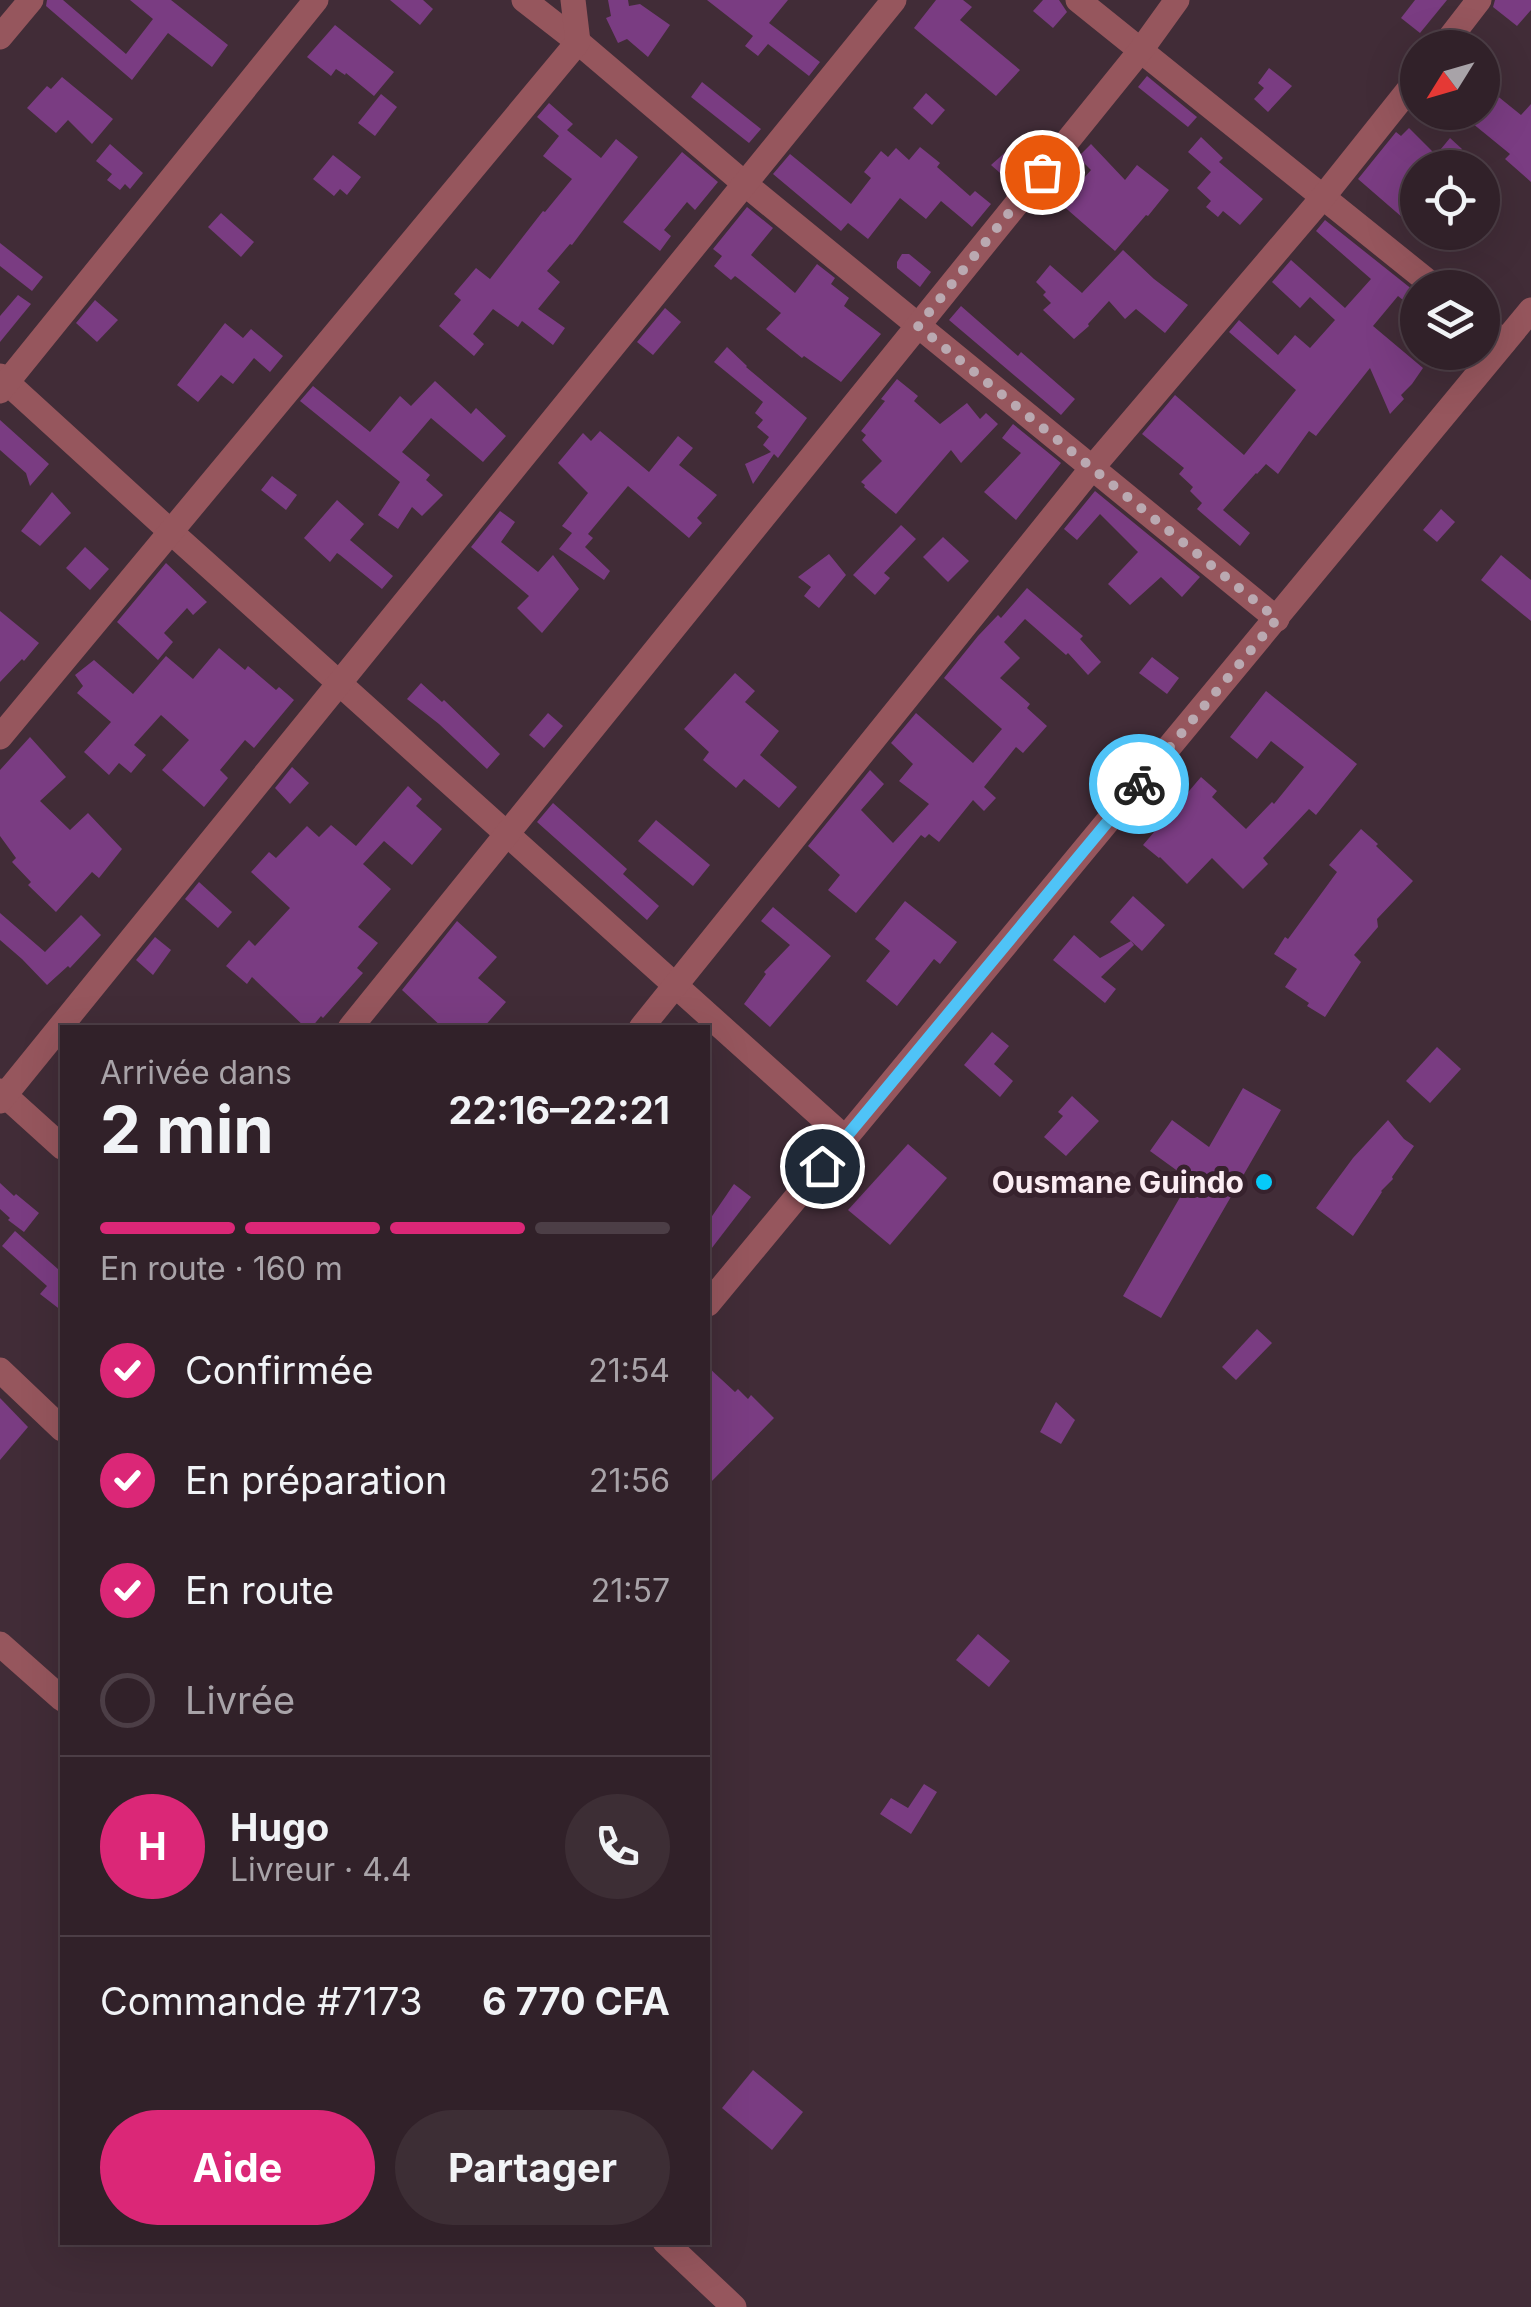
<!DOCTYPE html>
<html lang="fr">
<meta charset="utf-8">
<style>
:root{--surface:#312129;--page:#3d2e35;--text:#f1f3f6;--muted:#a8a3a8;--line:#4c3e46;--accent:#db2777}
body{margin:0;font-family:Inter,sans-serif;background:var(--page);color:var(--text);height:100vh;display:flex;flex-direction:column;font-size:38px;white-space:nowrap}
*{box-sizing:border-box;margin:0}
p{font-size:32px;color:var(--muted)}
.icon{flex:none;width:55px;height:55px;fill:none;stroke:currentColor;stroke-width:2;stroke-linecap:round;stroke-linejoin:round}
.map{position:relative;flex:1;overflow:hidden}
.sheet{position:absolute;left:60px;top:1025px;width:650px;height:1220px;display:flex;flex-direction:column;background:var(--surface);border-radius:0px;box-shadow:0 10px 40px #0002,0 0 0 2px var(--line)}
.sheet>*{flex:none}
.needle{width:65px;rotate:233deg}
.fabs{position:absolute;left:1400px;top:30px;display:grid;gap:20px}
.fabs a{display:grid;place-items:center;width:100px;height:100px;border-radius:50%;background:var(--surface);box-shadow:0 10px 40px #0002,0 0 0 2px var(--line);font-size:50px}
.pin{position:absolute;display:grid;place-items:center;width:85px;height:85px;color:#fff;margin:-42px;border:5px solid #fff;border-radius:50%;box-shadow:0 2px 10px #0007}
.courier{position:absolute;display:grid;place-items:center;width:100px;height:100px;margin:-50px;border:8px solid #4fc3f7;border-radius:50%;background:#fff;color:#222;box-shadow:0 2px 12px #0007}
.head em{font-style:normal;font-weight:700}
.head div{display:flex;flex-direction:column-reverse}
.head{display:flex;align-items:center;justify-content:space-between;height:170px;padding:0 40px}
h1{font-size:65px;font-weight:700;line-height:75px}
.bar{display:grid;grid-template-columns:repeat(4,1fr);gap:15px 10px;align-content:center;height:120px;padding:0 40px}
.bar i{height:12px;border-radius:8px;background:var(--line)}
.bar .selected{background:var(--accent)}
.bar p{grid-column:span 4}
.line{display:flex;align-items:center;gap:25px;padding:0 40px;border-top:2px solid var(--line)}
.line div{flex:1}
.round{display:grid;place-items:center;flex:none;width:105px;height:105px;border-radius:52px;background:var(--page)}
ol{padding:0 40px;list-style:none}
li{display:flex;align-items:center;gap:30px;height:110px}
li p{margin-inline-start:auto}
li .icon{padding:10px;border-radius:50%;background:var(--accent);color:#fff;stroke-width:4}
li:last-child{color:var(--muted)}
li i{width:55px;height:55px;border:5px solid var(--line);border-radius:50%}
.primary-button{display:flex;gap:20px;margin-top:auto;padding:20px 40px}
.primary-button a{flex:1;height:115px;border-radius:60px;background:var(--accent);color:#fff;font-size:40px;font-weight:700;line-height:115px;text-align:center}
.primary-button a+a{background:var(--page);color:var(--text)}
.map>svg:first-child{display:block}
.building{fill:#7a3c82}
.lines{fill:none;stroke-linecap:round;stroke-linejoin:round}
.minor{stroke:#96565d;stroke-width:25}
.done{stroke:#baa9b1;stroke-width:10;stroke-dasharray:0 18}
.route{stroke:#4fc3f7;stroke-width:12}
.poi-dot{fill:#06cbf9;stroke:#37222d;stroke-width:4}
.labels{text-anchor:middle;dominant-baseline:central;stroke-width:10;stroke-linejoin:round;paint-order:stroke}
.poi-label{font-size:30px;font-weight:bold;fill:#fbedf3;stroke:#37222d;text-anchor:end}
</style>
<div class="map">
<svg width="1531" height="2307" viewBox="0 0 1531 2307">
<rect width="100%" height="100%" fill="#412c37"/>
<g class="building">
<path d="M 47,0 L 63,0 L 126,54 L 153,19 L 130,0 L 171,0 L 228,45 L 212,67 L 168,33 L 132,80 L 46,6 Z"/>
<path d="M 390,0 L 423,0 L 433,9 L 420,25 Z"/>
<path d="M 608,0 L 628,0 L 629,6 L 640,4 L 670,25 L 648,57 L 627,39 L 618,43 L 606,18 L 611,16 Z"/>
<path d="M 707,0 L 788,0 L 769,23 L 820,62 L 809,76 L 768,44 L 758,56 L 745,46 L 753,36 Z"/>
<path d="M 936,0 L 963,0 L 972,7 L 960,20 L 1020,70 L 996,96 L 914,28 Z"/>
<path d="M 1043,0 L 1059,0 L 1067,12 L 1053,28 L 1033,11 Z"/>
<path d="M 1415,0 L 1447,0 L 1420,33 L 1401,18 Z"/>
<path d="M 1495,0 L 1531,0 L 1531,10 L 1517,26 L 1493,7 Z"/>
<path d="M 335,25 L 394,72 L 374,96 L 346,73 L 345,75 L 336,69 L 331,76 L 307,57 Z"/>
<path d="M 1269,68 L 1292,86 L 1268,112 L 1254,99 L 1264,88 L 1258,83 Z"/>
<path d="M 1147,76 L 1197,117 L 1188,127 L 1138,87 Z"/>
<path d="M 62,77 L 113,119 L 92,144 L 68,120 L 56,133 L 27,108 L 47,86 L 51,89 Z"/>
<path d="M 702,82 L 761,129 L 749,143 L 691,97 Z"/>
<path d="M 926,93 L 945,110 L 932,125 L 913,108 Z"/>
<path d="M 381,94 L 397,107 L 375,136 L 358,123 Z"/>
<path d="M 1495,94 L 1521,115 L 1531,104 L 1531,182 L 1505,159 L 1510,154 L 1472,123 L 1480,112 L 1482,112 L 1482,109 Z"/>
<path d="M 549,103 L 573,124 L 567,130 L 601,158 L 616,139 L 638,157 L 572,245 L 570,244 L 547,271 L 560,282 L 538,309 L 565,328 L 553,345 L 522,321 L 518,327 L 493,309 L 473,334 L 484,344 L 474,356 L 439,326 L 461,300 L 454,294 L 476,268 L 490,279 L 543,211 L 545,212 L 572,179 L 543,156 L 559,136 L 537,117 Z"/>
<path d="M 1409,128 L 1436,155 L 1450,138 L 1462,149 L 1447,166 L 1449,168 L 1418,168 L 1418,231 L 1358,179 L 1396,132 L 1401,136 Z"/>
<path d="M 1201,137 L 1223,158 L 1219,162 L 1263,199 L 1240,225 L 1223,211 L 1218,217 L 1206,207 L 1211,201 L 1197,188 L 1211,172 L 1188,152 Z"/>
<path d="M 1019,140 L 1033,155 L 1008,180 L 991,165 Z"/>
<path d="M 110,144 L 143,173 L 130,189 L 125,184 L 120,190 L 107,180 L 112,174 L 96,161 Z"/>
<path d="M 1091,144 L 1125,180 L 1137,165 L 1169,190 L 1148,216 L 1146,215 L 1115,251 L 1061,204 L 1091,170 L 1078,157 Z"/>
<path d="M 920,147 L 940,163 L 937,167 L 970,196 L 975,191 L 991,204 L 972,227 L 941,201 L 926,219 L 900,198 L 868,239 L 848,223 L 841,231 L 773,174 L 790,154 L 851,204 L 871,178 L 864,172 L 881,151 L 888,157 L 896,148 L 909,160 Z"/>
<path d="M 682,152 L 718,182 L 695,210 L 687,202 L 664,230 L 671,236 L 660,251 L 623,222 Z"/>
<path d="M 333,155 L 361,177 L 347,195 L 340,189 L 334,196 L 313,179 Z"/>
<path d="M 747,207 L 773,228 L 751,255 L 795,293 L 817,264 L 835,278 L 831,284 L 849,298 L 844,306 L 881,334 L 841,382 L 804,356 L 802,358 L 766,329 L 781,313 L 739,279 L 735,276 L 731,280 L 714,266 L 722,256 L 713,249 Z"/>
<path d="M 221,213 L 254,242 L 241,257 L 208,227 Z"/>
<path d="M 1325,220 L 1418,294 L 1418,312 L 1398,296 L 1373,326 L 1423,368 L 1412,384 L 1401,395 L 1404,399 L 1390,414 L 1370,368 L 1316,436 L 1309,431 L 1278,474 L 1266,464 L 1257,474 L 1256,473 L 1223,510 L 1250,533 L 1240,546 L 1197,509 L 1202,503 L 1190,491 L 1193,487 L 1179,474 L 1184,468 L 1142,434 L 1175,395 L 1244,455 L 1296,390 L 1229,332 L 1239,320 L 1278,355 L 1295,335 L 1310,348 L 1335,320 L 1310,297 L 1300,308 L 1272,282 L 1291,260 L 1345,308 L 1371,279 L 1316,231 Z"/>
<path d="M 0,243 L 43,277 L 32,291 L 0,266 Z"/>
<path d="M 1123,250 L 1154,279 L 1188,305 L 1165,333 L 1136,309 L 1125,319 L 1109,301 L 1088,324 L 1089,326 L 1074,339 L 1043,310 L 1051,303 L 1043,295 L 1046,292 L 1036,282 L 1050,265 L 1082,293 Z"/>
<path d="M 902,254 L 909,254 L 931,272 L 920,287 L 897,268 L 897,262 Z"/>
<path d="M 18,295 L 31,304 L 0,342 L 0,316 Z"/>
<path d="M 95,300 L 118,320 L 97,342 L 76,323 Z"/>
<path d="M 961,306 L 1018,356 L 1021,352 L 1075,399 L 1061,415 L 949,320 Z"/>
<path d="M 665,308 L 681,322 L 653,355 L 637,342 Z"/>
<path d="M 225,323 L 243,338 L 251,329 L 283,356 L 270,372 L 254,358 L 233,384 L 221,375 L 198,402 L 177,385 Z"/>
<path d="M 727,347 L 747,366 L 746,367 L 807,418 L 778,458 L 774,454 L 753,484 L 745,464 L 771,452 L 763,445 L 769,437 L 757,427 L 763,420 L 755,413 L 763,402 L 714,362 Z"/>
<path d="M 897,379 L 918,396 L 914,401 L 940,424 L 967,403 L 980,419 L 986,413 L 998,424 L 961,463 L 951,450 L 896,514 L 864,487 L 865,485 L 861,482 L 882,461 L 862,440 L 866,435 L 861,431 L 885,401 L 881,399 Z"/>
<path d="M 435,381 L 471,414 L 476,408 L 506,436 L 483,462 L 431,418 L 402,452 L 430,475 L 426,480 L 443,495 L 422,516 L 412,507 L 398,529 L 378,515 L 400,482 L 300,401 L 313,386 L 370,432 L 400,396 L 411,406 Z"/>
<path d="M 0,420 L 49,464 L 30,486 L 26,473 L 0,450 Z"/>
<path d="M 1013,424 L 1061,463 L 1016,520 L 984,492 L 1021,453 L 1002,438 Z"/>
<path d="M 600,431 L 649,472 L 678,436 L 693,448 L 679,465 L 717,495 L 697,518 L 702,523 L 689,538 L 628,486 L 588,534 L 593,538 L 585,547 L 610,571 L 604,580 L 559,549 L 572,533 L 562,526 L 588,493 L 558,463 L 583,433 L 591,441 Z"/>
<path d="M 272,476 L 297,495 L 286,510 L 261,490 Z"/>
<path d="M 1095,491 L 1200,577 L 1182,597 L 1161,577 L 1130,605 L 1108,584 L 1138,552 L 1100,514 L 1077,540 L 1064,529 Z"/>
<path d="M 52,492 L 71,513 L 40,546 L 21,531 Z"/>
<path d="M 337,500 L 364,524 L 350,540 L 393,576 L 382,589 L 340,555 L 337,553 L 330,562 L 304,538 Z"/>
<path d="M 1441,509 L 1455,522 L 1437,542 L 1423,530 Z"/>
<path d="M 500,511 L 515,522 L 501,542 L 538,572 L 553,555 L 579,589 L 542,633 L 517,608 L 529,596 L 471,547 Z"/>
<path d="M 901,525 L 916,539 L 884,573 L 890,578 L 875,595 L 853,575 Z"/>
<path d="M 943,537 L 969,561 L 948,582 L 923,557 Z"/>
<path d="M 85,547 L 109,569 L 90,590 L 66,568 Z"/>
<path d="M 829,554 L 846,575 L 819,608 L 804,596 L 811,587 L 798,577 Z"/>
<path d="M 1501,555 L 1531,580 L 1531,621 L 1481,580 Z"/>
<path d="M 166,563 L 207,602 L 193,615 L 187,608 L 164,633 L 173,642 L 158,660 L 117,622 Z"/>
<path d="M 1027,588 L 1083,636 L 1080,639 L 1101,662 L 1088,675 L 1068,653 L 1066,655 L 1025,619 L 1004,642 L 1020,658 L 1000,678 L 1030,704 L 1027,708 L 1047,726 L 1023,753 L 1016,747 L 984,787 L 996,798 L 984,811 L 973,800 L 939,842 L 929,834 L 925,838 L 921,835 L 856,913 L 828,890 L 840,875 L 808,846 L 870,770 L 884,784 L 861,810 L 893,843 L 929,804 L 899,781 L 913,764 L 891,743 L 916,713 L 973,763 L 1002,729 L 944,678 L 978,636 L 998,615 L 1001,618 Z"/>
<path d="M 0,611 L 39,643 L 24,661 L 22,659 L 0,682 Z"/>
<path d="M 219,648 L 245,670 L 248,666 L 276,690 L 279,687 L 294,700 L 254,748 L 245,740 L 220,770 L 228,778 L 204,807 L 162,770 L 189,740 L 161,715 L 134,745 L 146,755 L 131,773 L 119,763 L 109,775 L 84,752 L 111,722 L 77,693 L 83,686 L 75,675 L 94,660 L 133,694 L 166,656 L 193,679 Z"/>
<path d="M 1152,657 L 1179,678 L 1167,694 L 1139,673 Z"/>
<path d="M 735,673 L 755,691 L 745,702 L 779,731 L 760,755 L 797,787 L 779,808 L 744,779 L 736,788 L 703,760 L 709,752 L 684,729 Z"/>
<path d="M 421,683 L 442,702 L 444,700 L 500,754 L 487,769 L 439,724 L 407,699 Z"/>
<path d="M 1266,691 L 1357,764 L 1316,815 L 1309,809 L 1263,858 L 1268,864 L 1243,889 L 1212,858 L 1187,884 L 1160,857 L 1159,858 L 1143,845 L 1201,777 L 1217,791 L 1212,797 L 1246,829 L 1272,802 L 1274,804 L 1304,767 L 1271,741 L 1257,759 L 1230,737 Z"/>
<path d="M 548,713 L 563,726 L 544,748 L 529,735 Z"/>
<path d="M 30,737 L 66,777 L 40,801 L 70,830 L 88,813 L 122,849 L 99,878 L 92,872 L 56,912 L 28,885 L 31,882 L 12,862 L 16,858 L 0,836 L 0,770 Z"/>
<path d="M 292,767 L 309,783 L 290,804 L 275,788 Z"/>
<path d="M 408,786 L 422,799 L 416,806 L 442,829 L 412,865 L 384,841 L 363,864 L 391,889 L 358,927 L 378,943 L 357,968 L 363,973 L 323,1018 L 321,1016 L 311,1028 L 306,1028 L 252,977 L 247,984 L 226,966 L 249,940 L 255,946 L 290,908 L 251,872 L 269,852 L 276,858 L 307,826 L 319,837 L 331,825 L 356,846 Z"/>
<path d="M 553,803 L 627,869 L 623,874 L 659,906 L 647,920 L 537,822 Z"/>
<path d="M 656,820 L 710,865 L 693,886 L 638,841 Z"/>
<path d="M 1361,829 L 1378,844 L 1376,846 L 1413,881 L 1377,919 L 1378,927 L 1354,955 L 1361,962 L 1325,1017 L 1307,1006 L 1309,1003 L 1285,987 L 1297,969 L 1274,954 L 1285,937 L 1288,939 L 1337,872 L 1329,865 Z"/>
<path d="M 199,882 L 232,912 L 218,928 L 185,899 Z"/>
<path d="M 1133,896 L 1165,925 L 1142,951 L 1110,922 Z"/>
<path d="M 905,901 L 957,942 L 940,964 L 934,959 L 897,1006 L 866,981 L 890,951 L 875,939 Z"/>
<path d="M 773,907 L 831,956 L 770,1027 L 744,1004 L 766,974 L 764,972 L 790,945 L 761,921 Z"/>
<path d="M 0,913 L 45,952 L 81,915 L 101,935 L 70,968 L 68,966 L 47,985 L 22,959 L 0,940 Z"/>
<path d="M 457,921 L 497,957 L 478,978 L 506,1002 L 483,1028 L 443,1028 L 402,990 Z"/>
<path d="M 1074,935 L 1100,958 L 1131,941 L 1134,945 L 1101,977 L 1116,989 L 1105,1003 L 1053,960 Z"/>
<path d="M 155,937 L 171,950 L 153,975 L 136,960 Z"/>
<path d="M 992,1032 L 1009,1046 L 994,1064 L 1013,1081 L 1000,1097 L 964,1065 Z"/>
<path d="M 1437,1047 L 1461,1069 L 1430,1103 L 1406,1081 Z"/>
<path d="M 1243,1088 L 1281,1110 L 1161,1318 L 1123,1296 L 1190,1180 L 1150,1151 L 1172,1120 L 1209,1147 Z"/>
<path d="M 1072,1096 L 1099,1121 L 1066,1156 L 1044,1137 L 1063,1116 L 1058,1112 Z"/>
<path d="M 1388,1120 L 1404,1139 L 1414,1146 L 1392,1177 L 1393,1179 L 1381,1191 L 1382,1192 L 1353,1236 L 1316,1208 L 1353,1158 Z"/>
<path d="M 908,1144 L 947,1178 L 890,1245 L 848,1210 Z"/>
<path d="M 0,1183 L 14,1196 L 16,1194 L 39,1213 L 24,1232 L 8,1220 L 10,1218 L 0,1209 Z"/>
<path d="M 734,1184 L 751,1197 L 708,1253 L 708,1222 Z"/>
<path d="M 15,1231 L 59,1270 L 62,1266 L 62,1311 L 40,1294 L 47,1286 L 2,1246 Z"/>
<path d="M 1257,1329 L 1272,1343 L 1236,1380 L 1222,1367 Z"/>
<path d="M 708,1367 L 735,1392 L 738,1389 L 748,1399 L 751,1395 L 774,1418 L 708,1485 Z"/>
<path d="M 0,1398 L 28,1427 L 0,1460 Z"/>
<path d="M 1056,1402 L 1075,1420 L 1061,1444 L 1040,1432 Z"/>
<path d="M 978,1634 L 1010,1661 L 989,1687 L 956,1660 Z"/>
<path d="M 924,1784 L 937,1792 L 911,1834 L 880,1814 L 891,1798 L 908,1808 Z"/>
<path d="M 753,2070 L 803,2112 L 772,2150 L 722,2108 Z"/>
</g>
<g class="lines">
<g class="minor">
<path d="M 524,0 L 578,42 L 745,184 L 1277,619"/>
<path d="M 1078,0 L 1436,288"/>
<path d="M 0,37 L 31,0"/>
<path d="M 1442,48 L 1479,0"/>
<path d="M 1482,325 L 1504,342"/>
<path d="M 0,376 L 171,532 L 845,1138"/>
<path d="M 0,391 L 316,0"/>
<path d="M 0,737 L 578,42 L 573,0"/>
<path d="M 350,1028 L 1141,50 L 1177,0"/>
<path d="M 641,1028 L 1092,468 L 1323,197 L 1418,78"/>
<path d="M 0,1091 L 62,1147"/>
<path d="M 0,1101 L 894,0"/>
<path d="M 708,1304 L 1531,310"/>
<path d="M 0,1370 L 62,1429"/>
<path d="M 0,1644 L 62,1699"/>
<path d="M 665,2242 L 734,2307"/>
</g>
</g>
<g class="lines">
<path class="done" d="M 1042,172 L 918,326 L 1277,619 L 1139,784"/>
<path class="route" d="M 822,1166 L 1139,784"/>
</g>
<circle class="poi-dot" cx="1264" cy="1182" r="10"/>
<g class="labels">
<g class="poi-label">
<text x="1244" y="1182">Ousmane Guindo</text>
</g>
</g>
</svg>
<div class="fabs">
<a><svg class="needle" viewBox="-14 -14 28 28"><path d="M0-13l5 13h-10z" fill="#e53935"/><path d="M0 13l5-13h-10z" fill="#a8a3a8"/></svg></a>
<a><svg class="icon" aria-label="locate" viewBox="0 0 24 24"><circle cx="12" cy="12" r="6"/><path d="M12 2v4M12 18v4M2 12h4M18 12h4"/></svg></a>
<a><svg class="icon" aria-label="layers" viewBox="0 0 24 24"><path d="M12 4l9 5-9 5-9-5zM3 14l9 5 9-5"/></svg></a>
</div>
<div class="pin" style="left:1042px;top:172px;background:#ea580c"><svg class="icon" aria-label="bag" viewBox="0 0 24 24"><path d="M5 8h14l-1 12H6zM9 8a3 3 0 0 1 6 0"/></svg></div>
<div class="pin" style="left:822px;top:1166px;background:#1f2937"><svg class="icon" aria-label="home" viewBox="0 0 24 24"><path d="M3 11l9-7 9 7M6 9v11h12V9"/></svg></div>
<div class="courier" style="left:1139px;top:784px"><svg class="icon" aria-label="bike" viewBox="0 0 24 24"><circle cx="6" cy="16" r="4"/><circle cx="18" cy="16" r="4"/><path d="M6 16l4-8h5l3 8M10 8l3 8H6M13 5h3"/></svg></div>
<section class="sheet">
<div class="head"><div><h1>2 min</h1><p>Arrivée dans</p></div><em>22:16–22:21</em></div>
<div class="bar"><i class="selected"></i><i class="selected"></i><i class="selected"></i><i></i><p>En route · 160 m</p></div>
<ol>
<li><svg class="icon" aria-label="check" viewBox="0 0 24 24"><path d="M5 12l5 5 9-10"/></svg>Confirmée<p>21:54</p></li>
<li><svg class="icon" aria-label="check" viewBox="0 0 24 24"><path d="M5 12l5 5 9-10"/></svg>En préparation<p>21:56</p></li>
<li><svg class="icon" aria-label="check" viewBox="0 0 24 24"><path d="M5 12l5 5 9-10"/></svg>En route<p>21:57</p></li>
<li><i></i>Livrée</li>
</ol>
<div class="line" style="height:180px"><b class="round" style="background:var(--accent);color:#fff">H</b><div><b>Hugo</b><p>Livreur · 4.4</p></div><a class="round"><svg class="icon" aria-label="phone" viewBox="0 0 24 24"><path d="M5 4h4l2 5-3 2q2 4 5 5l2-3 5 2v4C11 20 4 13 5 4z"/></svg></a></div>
<div class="line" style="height:130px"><div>Commande #7173</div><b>6 770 CFA</b></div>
<div class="primary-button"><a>Aide</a><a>Partager</a></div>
</section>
</div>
